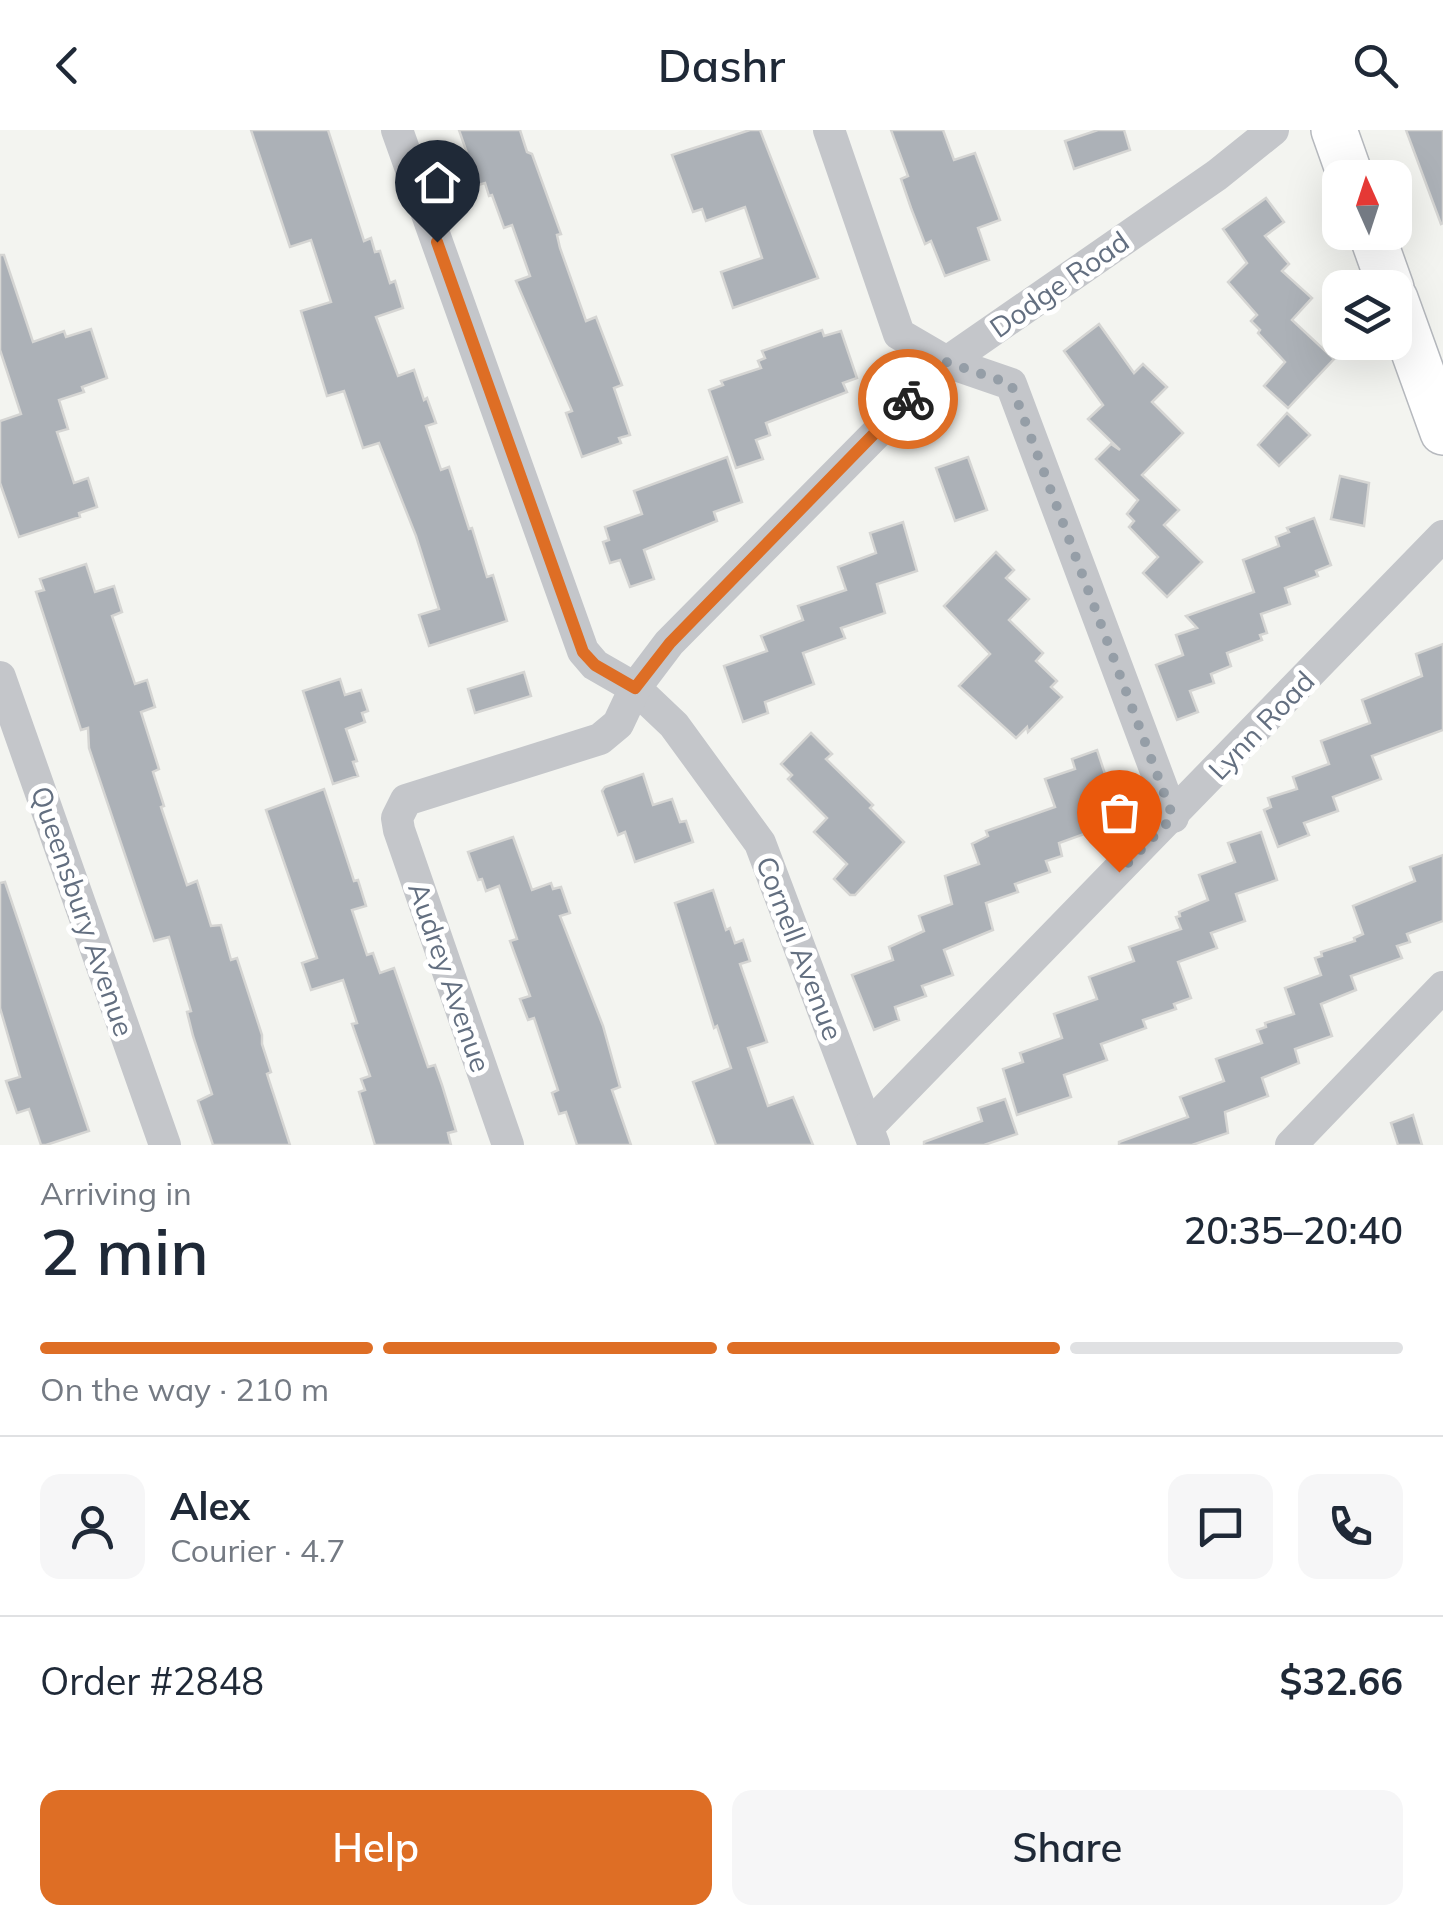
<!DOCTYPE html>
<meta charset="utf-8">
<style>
:root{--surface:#fff;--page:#f6f6f7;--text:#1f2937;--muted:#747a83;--line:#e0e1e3;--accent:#de6e25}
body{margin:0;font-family:Mulish,sans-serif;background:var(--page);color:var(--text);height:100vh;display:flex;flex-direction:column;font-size:38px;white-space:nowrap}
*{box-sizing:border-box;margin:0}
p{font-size:32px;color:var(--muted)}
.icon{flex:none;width:55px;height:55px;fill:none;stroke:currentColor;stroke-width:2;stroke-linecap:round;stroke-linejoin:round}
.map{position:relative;height:1015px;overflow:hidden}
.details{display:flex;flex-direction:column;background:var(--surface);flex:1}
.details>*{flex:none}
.needle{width:65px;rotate:357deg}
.buttons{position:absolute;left:1322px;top:30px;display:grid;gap:20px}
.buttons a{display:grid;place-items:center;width:90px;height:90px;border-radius:20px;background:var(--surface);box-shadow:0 10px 40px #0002;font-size:50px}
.pin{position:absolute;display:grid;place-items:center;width:85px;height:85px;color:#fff;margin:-102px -42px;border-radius:50% 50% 50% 0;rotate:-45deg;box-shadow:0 0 10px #0007}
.pin .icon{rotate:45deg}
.courier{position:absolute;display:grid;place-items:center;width:100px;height:100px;margin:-50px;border:8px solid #de6e25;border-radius:50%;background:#fff;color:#222;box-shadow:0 2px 12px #0007}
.head em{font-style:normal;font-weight:600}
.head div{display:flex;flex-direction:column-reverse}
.head{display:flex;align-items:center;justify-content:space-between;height:170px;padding:0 40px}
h1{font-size:65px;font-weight:600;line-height:75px}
.bar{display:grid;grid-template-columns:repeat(4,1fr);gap:15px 10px;align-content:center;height:120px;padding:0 40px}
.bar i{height:12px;border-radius:8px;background:var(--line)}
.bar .on{background:var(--accent)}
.bar p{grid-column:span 4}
.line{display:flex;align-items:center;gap:25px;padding:0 40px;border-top:2px solid var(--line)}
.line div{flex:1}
.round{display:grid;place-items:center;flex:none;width:105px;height:105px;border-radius:20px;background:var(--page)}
.action{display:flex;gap:20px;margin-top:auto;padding:20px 40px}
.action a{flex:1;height:115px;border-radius:20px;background:var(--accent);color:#fff;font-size:40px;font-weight:600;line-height:115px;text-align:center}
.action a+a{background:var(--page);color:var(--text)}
header{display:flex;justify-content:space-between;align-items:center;height:130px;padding:0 40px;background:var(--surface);font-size:45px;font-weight:600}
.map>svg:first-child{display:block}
.building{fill:#acb1b7;stroke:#d5d5d3;stroke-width:2.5}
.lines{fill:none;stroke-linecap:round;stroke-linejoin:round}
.secondary-casing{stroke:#b6b9be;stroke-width:48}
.street{stroke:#c4c6ca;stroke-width:32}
.secondary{stroke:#fff;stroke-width:45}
.done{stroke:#959ea7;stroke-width:10;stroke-dasharray:0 18}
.route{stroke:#de6e25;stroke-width:12}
.labels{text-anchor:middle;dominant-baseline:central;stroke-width:10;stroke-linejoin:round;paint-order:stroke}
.street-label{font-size:28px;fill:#636f80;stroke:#fff}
</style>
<header><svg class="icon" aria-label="back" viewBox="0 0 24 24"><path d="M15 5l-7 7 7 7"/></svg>Dashr<svg class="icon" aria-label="search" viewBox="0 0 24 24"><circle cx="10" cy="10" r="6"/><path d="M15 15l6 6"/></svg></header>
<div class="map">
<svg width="1443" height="1015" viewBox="0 0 1443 1015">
<rect width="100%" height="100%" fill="#f3f4f0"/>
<g class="building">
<path d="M 251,0 L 328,0 L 364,111 L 371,108 L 375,122 L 380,121 L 390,153 L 395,151 L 403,178 L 376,187 L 398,246 L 414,240 L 424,270 L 427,268 L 436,293 L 426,296 L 441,340 L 449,337 L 469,399 L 472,398 L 487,447 L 493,445 L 507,491 L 429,516 L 419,485 L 439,479 L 416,406 L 379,313 L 363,318 L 344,261 L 327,266 L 301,181 L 331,172 L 311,110 L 290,117 Z"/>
<path d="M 459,0 L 520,0 L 527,22 L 532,24 L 561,104 L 557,105 L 560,118 L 586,191 L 596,187 L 622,255 L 614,258 L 630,305 L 619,308 L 621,313 L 582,327 L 566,283 L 572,281 L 516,151 L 530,146 L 512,95 L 504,98 L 492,65 L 489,66 L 485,53 L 478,55 Z"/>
<path d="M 750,0 L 760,0 L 818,148 L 733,178 L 721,142 L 762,128 L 745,77 L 706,91 L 702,79 L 693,82 L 672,25 Z"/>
<path d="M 891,0 L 943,0 L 954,30 L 975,23 L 1000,90 L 978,98 L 989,130 L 945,146 L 931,111 L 925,114 L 911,78 L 901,49 L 908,46 Z"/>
<path d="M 1098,0 L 1124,0 L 1130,20 L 1074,39 L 1065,11 Z"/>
<path d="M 1406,0 L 1443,0 L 1443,93 L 1441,94 Z"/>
<path d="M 1266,68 L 1284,92 L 1265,106 L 1289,134 L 1282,141 L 1312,168 L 1292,190 L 1334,229 L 1288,278 L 1264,256 L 1285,232 L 1258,203 L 1260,200 L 1251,191 L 1257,185 L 1228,152 L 1247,133 L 1223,99 Z"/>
<path d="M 0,125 L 4,125 L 33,212 L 64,201 L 66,207 L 91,199 L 107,248 L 82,257 L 84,262 L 59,270 L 68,299 L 57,302 L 74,353 L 88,348 L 97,377 L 79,383 L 80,387 L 19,407 L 0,353 L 0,291 L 21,284 L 0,220 Z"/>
<path d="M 1099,194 L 1134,243 L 1143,234 L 1167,257 L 1152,272 L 1183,303 L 1142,345 L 1179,380 L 1164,395 L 1202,432 L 1167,467 L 1143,443 L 1158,427 L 1129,397 L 1134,391 L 1127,384 L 1138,370 L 1096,329 L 1111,314 L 1120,320 L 1088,289 L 1103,275 L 1064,221 Z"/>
<path d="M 822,200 L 824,206 L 841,201 L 857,248 L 843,253 L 847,262 L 766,293 L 770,305 L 756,310 L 763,329 L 736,338 L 709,260 L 723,255 L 721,251 L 761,238 L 758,231 L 765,228 L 762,221 Z"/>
<path d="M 1287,283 L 1310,305 L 1279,336 L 1258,315 Z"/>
<path d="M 727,327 L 742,372 L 714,382 L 717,391 L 644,420 L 654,449 L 630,457 L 620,430 L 610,433 L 603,412 L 609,410 L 605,397 L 642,384 L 634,361 Z"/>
<path d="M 968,327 L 987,380 L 955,391 L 936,338 Z"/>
<path d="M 1340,346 L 1369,353 L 1364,396 L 1331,389 Z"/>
<path d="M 1314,388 L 1331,435 L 1316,441 L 1318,446 L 1285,458 L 1290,474 L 1261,484 L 1267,503 L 1260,505 L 1262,510 L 1227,523 L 1231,536 L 1211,544 L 1214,553 L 1190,561 L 1198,582 L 1177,590 L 1156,535 L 1183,525 L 1176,505 L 1197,498 L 1186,486 L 1254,462 L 1243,430 L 1279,416 L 1276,407 L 1289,402 L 1287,398 Z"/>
<path d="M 903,392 L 917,441 L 877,454 L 885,483 L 841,498 L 845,508 L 803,523 L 814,554 L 765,572 L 768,583 L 743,592 L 724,536 L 767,521 L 761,506 L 803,490 L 798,476 L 846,460 L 838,437 L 876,423 L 870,403 Z"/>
<path d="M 996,422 L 1014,440 L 1006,448 L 1029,469 L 1009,490 L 1043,523 L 1036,531 L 1057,551 L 1051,557 L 1062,567 L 1028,602 L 1027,597 L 1016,608 L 959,556 L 990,524 L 944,476 Z"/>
<path d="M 86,434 L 95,462 L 114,456 L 122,482 L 112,486 L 135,554 L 147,550 L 155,577 L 141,582 L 159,639 L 153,642 L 164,676 L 161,677 L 187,755 L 197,751 L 211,796 L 221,795 L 231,830 L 237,828 L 262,905 L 262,914 L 271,942 L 267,944 L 290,1015 L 213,1015 L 198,971 L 212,964 L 193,906 L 187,882 L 191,881 L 169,807 L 154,811 L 89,618 L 88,598 L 81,600 L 36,462 L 44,460 L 40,449 Z"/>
<path d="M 1443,514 L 1443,600 L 1372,626 L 1381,649 L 1333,667 L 1338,681 L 1304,693 L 1309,705 L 1278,717 L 1264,680 L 1271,677 L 1268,668 L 1297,659 L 1293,647 L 1329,634 L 1321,611 L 1370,593 L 1362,570 L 1422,546 L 1416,524 Z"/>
<path d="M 524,542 L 531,566 L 475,583 L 468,559 Z"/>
<path d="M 340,549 L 345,565 L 361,560 L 368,581 L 362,583 L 365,592 L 346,599 L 357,631 L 353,632 L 358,646 L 333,654 L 303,561 Z"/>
<path d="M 811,603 L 832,624 L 826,629 L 873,675 L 870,678 L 904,712 L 855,765 L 850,765 L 834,749 L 847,734 L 814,702 L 827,688 L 788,649 L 792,645 L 781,634 Z"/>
<path d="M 1097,620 L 1115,674 L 1081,686 L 1087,703 L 1059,713 L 1062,726 L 1046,731 L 1050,742 L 1015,754 L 1018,762 L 986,773 L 993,800 L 944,820 L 953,845 L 922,856 L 926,866 L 895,877 L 899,890 L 874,900 L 852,845 L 893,830 L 889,817 L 924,801 L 919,786 L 952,774 L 945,746 L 979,734 L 972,714 L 988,706 L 986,701 L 1055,677 L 1045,649 L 1075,639 L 1072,629 Z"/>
<path d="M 643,644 L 653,675 L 672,669 L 680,692 L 686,691 L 693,712 L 635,732 L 625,702 L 618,705 L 602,661 L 605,657 Z"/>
<path d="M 324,659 L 354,751 L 358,750 L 366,776 L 352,780 L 367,825 L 373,823 L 380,843 L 394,838 L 428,937 L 435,935 L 442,955 L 456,1001 L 448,1003 L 451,1015 L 375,1015 L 359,962 L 365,960 L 361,949 L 370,946 L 352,894 L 357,893 L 343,850 L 311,860 L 302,833 L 317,828 L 266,680 Z"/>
<path d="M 1261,702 L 1277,750 L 1236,764 L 1245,791 L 1211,803 L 1217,818 L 1178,832 L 1191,868 L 1174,874 L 1176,879 L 1143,890 L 1146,898 L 1101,914 L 1107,930 L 1064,945 L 1071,967 L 1017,985 L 1003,939 L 1023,932 L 1020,923 L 1062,908 L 1054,884 L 1097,869 L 1089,847 L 1134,831 L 1129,817 L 1181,799 L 1176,787 L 1180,786 L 1179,782 L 1208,770 L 1199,745 L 1235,732 L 1228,713 Z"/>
<path d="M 513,707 L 532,760 L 551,753 L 553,759 L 561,757 L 570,783 L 560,786 L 603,896 L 620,957 L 612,960 L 631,1015 L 577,1015 L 566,982 L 559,984 L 552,963 L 558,960 L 534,888 L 528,890 L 520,869 L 530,866 L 510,811 L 517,809 L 499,756 L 486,761 L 482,749 L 478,750 L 468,722 Z"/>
<path d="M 1443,725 L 1443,791 L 1407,804 L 1410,812 L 1397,816 L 1402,828 L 1351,846 L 1356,860 L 1321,874 L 1332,906 L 1295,919 L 1299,933 L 1262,948 L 1268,966 L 1225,982 L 1228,1003 L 1192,1015 L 1119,1015 L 1119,1012 L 1188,987 L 1180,967 L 1224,951 L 1216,929 L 1262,913 L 1257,900 L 1266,897 L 1265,893 L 1294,884 L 1285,858 L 1321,845 L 1315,828 L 1322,826 L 1321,822 L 1355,811 L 1354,808 L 1363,804 L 1353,776 L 1415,751 L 1410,737 Z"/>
<path d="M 5,752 L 89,1001 L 46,1015 L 41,1015 L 29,979 L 17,983 L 6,951 L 20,947 L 0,878 L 0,753 Z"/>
<path d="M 713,760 L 726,800 L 730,798 L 735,813 L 743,810 L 750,831 L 740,834 L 767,912 L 748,918 L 768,976 L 793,967 L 813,1015 L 716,1015 L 693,952 L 731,938 L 717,896 L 714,898 L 675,773 Z"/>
<path d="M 1005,969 L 1017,1004 L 984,1015 L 924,1015 L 924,1012 L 982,991 L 978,978 Z"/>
<path d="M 1413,985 L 1422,1015 L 1398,1015 L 1391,993 Z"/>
</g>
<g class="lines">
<g class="secondary-casing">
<g id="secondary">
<path d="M 1334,0 L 1351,48"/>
<path d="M 1371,102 L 1391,158"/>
<path d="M 1395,169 L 1443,302"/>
</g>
</g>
<g class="street">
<path d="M 397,0 L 583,521 L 595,535 L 635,558 L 674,595 L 760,713 L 874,1015"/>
<path d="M 829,0 L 899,204 L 947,232 L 1011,254 L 1173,687"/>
<path d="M 0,547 L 165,1015"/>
<path d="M 868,997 L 1443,406"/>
<path d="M 508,1015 L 399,700 L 397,688 L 406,670 L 600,609 L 618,594 L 635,558 L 669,513 L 947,232 L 1217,45 L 1273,0"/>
<path d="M 1291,1015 L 1443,857"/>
</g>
<use href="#secondary" class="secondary"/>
</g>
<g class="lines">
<path class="done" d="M 908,269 L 946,232 L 1011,254 L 1173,687 L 1119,742"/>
<path class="route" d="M 437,112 L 583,522 L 595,535 L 635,558 L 670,513 L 908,269"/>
</g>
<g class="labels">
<g class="street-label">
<text transform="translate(1059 154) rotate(-35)">Dodge Road</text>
<text transform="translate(1261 595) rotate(-46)">Lynn Road</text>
<text transform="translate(83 781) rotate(71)">Queensbury Avenue</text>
<text transform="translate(800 818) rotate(69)">Cornell Avenue</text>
<text transform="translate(450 847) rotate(71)">Audrey Avenue</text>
</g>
</g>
</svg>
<div class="buttons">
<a><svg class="needle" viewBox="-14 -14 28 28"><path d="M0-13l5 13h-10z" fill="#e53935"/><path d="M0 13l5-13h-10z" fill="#747a83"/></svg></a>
<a><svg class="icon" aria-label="layers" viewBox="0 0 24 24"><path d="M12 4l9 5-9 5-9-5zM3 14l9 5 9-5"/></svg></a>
</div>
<div class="pin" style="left:1119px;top:742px;background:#ea580c"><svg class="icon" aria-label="bag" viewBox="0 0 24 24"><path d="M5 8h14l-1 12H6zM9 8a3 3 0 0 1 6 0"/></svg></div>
<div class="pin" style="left:437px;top:112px;background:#1f2937"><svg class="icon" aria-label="home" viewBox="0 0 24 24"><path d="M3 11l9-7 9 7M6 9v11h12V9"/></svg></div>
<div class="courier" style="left:908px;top:269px"><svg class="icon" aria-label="bike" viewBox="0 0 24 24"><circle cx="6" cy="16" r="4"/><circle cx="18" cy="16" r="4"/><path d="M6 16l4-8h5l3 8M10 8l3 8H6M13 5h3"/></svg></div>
</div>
<section class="details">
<div class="head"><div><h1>2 min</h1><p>Arriving in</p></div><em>20:35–20:40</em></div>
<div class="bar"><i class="on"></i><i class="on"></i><i class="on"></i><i></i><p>On the way · 210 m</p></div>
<div class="line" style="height:180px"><a class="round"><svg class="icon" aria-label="person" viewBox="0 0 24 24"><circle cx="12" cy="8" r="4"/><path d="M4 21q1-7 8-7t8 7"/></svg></a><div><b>Alex</b><p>Courier · 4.7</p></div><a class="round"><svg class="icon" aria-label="chat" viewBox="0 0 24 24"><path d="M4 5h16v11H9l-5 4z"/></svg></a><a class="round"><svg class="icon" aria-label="phone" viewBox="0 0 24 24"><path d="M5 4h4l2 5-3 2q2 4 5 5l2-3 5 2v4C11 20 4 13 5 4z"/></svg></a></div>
<div class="line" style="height:130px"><div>Order #2848</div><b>$32.66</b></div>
<div class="action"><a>Help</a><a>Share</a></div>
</section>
